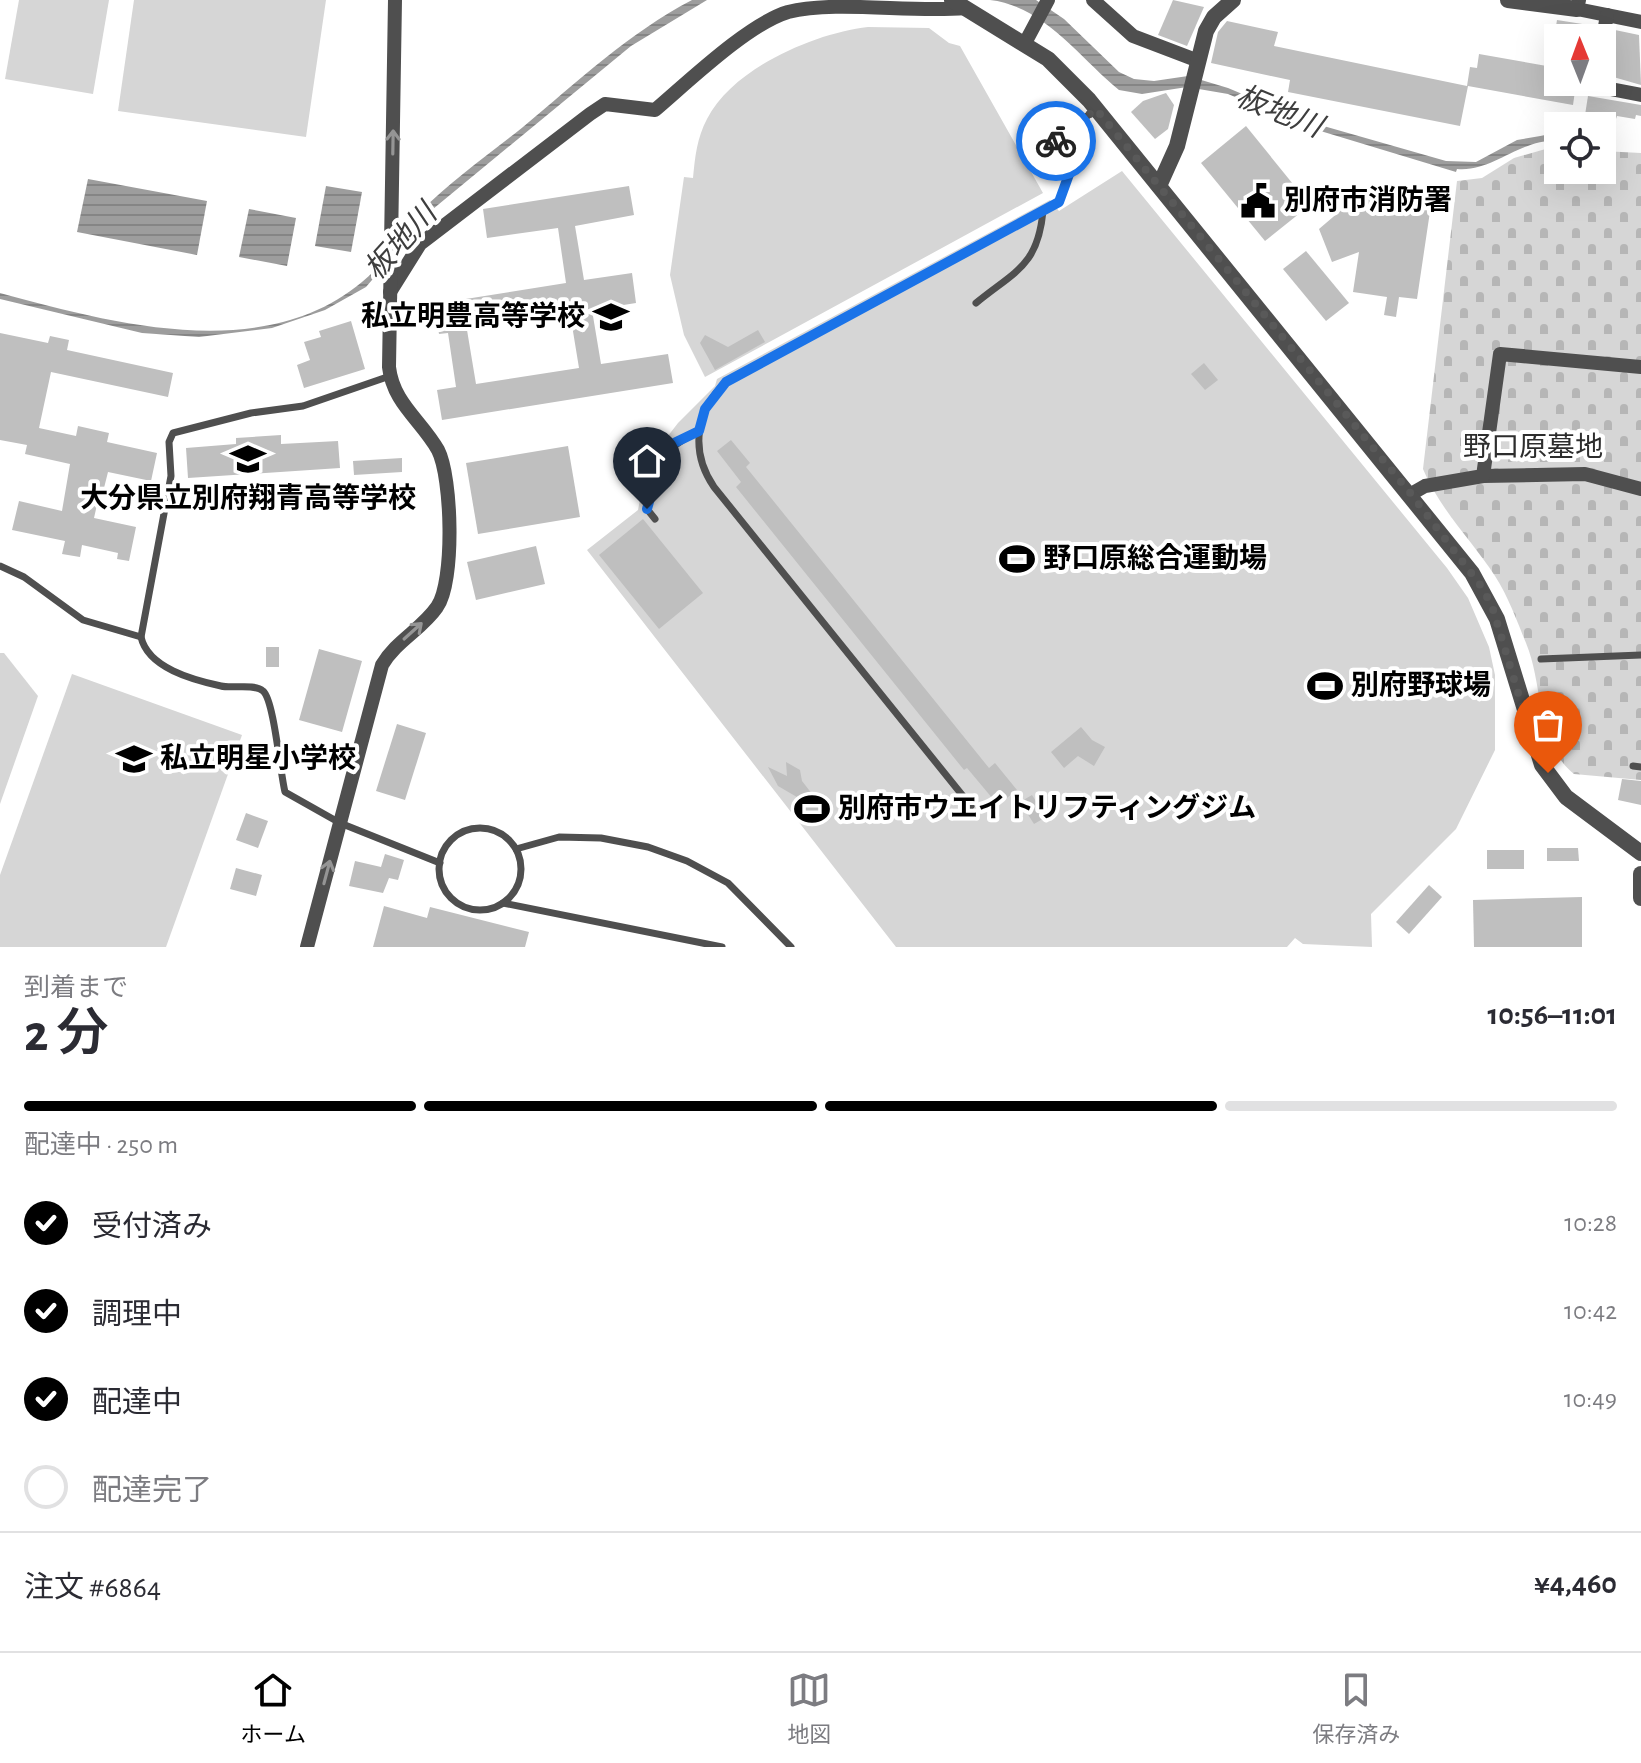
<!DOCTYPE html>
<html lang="ja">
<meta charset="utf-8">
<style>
:root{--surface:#fff;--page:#f2f2f3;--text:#2b2b33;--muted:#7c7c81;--line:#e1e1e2;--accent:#000}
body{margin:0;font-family:"Alegreya Sans","Noto Sans JP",sans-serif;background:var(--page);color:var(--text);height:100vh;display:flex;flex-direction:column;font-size:30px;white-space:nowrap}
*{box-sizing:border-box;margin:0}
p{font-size:26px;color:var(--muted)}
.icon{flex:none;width:44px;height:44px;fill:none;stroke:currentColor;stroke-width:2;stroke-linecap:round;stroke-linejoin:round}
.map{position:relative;height:947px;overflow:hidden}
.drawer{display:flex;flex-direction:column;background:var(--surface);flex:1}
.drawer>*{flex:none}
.needle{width:52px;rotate:359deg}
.controls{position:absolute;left:1544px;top:24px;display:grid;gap:16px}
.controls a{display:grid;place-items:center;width:72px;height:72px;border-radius:0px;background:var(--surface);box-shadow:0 8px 32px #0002;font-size:40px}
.pin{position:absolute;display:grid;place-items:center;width:68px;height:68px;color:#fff;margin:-82px -34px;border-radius:50% 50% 50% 0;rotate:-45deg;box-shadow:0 0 8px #0007}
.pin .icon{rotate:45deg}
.courier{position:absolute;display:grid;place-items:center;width:80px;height:80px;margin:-40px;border:6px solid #1a73e8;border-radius:50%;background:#fff;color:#222;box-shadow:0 2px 10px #0007}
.summary em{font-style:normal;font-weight:600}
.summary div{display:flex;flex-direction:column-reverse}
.summary{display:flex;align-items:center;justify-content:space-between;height:136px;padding:0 24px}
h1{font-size:52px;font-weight:600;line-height:60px}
.bar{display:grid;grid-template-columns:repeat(4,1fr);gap:12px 8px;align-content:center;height:96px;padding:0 24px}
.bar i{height:10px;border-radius:6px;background:var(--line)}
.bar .current{background:var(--accent)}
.bar p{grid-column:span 4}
.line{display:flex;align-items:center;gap:20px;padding:0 24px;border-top:2px solid var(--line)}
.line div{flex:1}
ol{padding:0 24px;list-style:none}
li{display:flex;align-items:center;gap:24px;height:88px}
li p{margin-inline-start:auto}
li .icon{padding:8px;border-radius:50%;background:var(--accent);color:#fff;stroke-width:4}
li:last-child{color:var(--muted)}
li i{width:44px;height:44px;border:4px solid var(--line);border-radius:50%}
.tab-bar{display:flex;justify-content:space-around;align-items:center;height:112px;border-top:2px solid var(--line);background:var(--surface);font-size:22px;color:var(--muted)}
.tab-bar a{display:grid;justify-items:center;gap:4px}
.tab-bar .current{color:var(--accent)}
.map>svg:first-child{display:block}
.green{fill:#d6d6d6}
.cemetery{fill:url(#cemetery-stones)}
.water{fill:url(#water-rules)}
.building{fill:#bfbfbf;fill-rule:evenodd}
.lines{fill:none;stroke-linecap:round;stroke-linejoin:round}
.service{stroke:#4f4f4f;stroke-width:7}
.minor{stroke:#4f4f4f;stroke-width:14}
.tertiary{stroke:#4f4f4f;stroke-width:16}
.oneway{stroke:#959595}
.done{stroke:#595959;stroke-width:8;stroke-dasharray:0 14.4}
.route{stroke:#1a73e8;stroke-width:10}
.labels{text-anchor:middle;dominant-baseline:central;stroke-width:8;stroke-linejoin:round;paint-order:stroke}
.poi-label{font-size:28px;font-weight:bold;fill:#000;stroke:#fff;text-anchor:start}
.park-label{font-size:28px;fill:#2d2d2d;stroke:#fff}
.water-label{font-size:30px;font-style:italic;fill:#3e3e3e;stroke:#fff}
</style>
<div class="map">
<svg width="1641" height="947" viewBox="0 0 1641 947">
<defs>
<pattern id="cemetery-stones" width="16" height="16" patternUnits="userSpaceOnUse" patternTransform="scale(2)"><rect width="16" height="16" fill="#d6d6d6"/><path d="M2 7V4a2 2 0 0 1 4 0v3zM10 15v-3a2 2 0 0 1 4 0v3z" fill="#b6b6b6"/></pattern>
<pattern id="water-rules" width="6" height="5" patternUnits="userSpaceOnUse" patternTransform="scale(2)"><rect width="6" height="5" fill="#9d9d9d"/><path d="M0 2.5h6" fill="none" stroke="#858585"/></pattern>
</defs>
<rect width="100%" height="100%" fill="#fff"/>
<g class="green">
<path d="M 19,0 L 109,0 L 93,94 L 5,79 Z"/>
<path d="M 134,0 L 326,0 L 306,137 L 118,111 Z"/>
<path d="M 868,27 L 929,28 L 949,43 L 960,46 L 1043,193 L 705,377 L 684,335 L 670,275 L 684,177 L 693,178 C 695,156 697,138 707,119 C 733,68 815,33 868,27 Z"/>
<path d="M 1122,171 L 1447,568 L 1468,598 L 1489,647 L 1495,675 L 1495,750 L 1456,829 L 1371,914 L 1372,947 L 1303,944 L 1295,938 L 1287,947 L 896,947 L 587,550 L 638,510 L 647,463 L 678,423 L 715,386 L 717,379 L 1050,200 L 1059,211 Z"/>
<path d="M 0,653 L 4,653 L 38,696 L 0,804 Z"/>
<path d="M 72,674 L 242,735 L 166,947 L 0,947 L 0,875 Z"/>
</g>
<path class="cemetery" d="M 1549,148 L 1558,149 L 1558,170 L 1602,170 L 1602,151 L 1641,153 L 1641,780 L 1574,774 C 1535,742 1544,686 1526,643 C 1517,621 1508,596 1495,576 C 1471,539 1440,510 1423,469 L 1457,181 L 1482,178 L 1514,158 Z"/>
<g class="water">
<path d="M 692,0 L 707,0 L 631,46 L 433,209 L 366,287 L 325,310 L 272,328 L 199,337 L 142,333 L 0,299 L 0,293 C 111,323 263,365 362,282 C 386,263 398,234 420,212 C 451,181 488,155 523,127 C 577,82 629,33 692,0 Z"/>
<path d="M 990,0 L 1036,0 L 1064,19 L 1119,72 L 1134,79 L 1154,81 L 1188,76 L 1228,88 L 1306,121 L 1446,161 L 1476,162 L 1517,140 L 1558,133 L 1558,140 C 1515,141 1494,172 1457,169 L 1456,172 L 1304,126 L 1228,94 L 1187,87 L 1142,94 L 1119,90 C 1079,57 1044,6 990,0 Z"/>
<path d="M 88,179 L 207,201 L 197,255 L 77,232 Z"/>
<path d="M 326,186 L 362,192 L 351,252 L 315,246 Z"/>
<path d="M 249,209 L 296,218 L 287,266 L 239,257 Z"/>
</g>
<g class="building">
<path d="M 1173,0 L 1204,7 L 1187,46 L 1158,35 Z"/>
<path d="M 1557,20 L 1595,26 L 1593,38 L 1554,38 Z"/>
<path d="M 1227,21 L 1278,32 L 1274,46 L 1467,86 L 1470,67 L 1477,68 L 1479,54 L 1558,68 L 1561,88 L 1575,91 L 1573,105 L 1468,86 L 1460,126 L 1288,92 L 1290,80 L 1211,63 L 1218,32 Z"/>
<path d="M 1615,30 L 1639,35 L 1641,85 L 1603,74 Z"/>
<path d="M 1166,93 L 1174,105 L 1168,129 L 1155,139 L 1131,112 L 1143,101 Z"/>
<path d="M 1588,96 L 1641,105 L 1641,116 L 1636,115 L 1635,119 L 1617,116 L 1616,119 L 1585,115 Z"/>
<path d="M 1246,126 L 1310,205 L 1265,241 L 1201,163 Z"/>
<path d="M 629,186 L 634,215 L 575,226 L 584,280 L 632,273 L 636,303 L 592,310 L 601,364 L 668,354 L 673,383 L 442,420 L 437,390 L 456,387 L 448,333 L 439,334 L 434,304 L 566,283 L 558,228 L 487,238 L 483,209 ZM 570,313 L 579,368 L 476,384 L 467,330 Z"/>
<path d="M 1367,188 L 1432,198 L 1417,299 L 1399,297 L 1396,317 L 1384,315 L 1387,297 L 1353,292 L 1359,252 L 1332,262 L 1319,229 Z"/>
<path d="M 1306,251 L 1349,303 L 1326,321 L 1283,269 Z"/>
<path d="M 351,321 L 365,369 L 304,388 L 297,365 L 310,360 L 304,342 L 321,337 L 319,331 Z"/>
<path d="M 758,330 L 765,342 L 715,370 L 700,343 L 705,335 L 728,347 Z"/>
<path d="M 0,333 L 48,343 L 50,336 L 69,340 L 67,350 L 173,373 L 168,397 L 51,372 L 39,428 L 76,436 L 78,426 L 109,433 L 107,442 L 157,453 L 151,481 L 108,472 L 104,488 L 101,487 L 94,518 L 136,527 L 129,561 L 117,559 L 118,553 L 82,545 L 80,557 L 62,554 L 65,541 L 12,530 L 19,501 L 62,511 L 70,464 L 25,454 L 27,445 L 0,440 Z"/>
<path d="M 1204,363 L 1218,380 L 1205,390 L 1191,374 Z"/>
<path d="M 281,435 L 281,444 L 338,441 L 340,468 L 188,478 L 186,448 L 236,444 L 236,438 Z"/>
<path d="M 731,440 L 750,463 L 746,467 L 989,768 L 995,763 L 1017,790 L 998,805 L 967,768 L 964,770 L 736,487 L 741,482 L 717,451 Z"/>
<path d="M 568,446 L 580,517 L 478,534 L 466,463 Z"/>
<path d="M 402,458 L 402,472 L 354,475 L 353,461 Z"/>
<path d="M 643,519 L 703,593 L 659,629 L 599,555 Z"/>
<path d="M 536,546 L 545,584 L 476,600 L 467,562 Z"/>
<rect x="266" y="647" width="13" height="20"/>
<path d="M 319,649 L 362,661 L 342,732 L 299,720 Z"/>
<path d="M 397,724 L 426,733 L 405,800 L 376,791 Z"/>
<path d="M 1081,727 L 1092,740 L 1105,747 L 1094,766 L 1078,756 L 1064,768 L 1051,752 Z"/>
<path d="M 786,762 L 800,770 L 802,781 L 830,817 L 826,815 L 813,826 L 796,805 L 802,800 L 778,786 L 768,767 L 787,776 Z"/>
<path d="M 1622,779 L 1641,781 L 1641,805 L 1618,800 Z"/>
<path d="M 1032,795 L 1046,817 L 1034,824 L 1020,802 Z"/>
<path d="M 246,813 L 268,821 L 258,848 L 236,840 Z"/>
<path d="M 1547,848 L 1578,848 L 1579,861 L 1547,861 Z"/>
<rect x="1487" y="850" width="37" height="19"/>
<path d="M 385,854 L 404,860 L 398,880 L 389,878 L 383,893 L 349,886 L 355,861 L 381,867 Z"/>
<path d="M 236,868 L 262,875 L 256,896 L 230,889 Z"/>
<path d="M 1429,885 L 1442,897 L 1409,934 L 1396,922 Z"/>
<path d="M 1582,897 L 1582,947 L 1474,947 L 1473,900 Z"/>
<path d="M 384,906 L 427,918 L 430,907 L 529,932 L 525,947 L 373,947 Z"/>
</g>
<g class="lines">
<g class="service">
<path d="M 976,303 C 1015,271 1038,266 1043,211"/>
<path d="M 390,376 L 303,406 L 251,413 L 173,433 L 169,442 L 171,476 L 141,637 C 148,668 193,680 221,686 C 232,689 254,683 263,691 C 274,700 280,772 285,792 L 340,823 L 440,863"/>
<path d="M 655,519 L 647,509 L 647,502 C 661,460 657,452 699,431"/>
<path d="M 0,566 L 24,577 L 83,620 L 141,637"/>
<path d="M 1541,659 L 1641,655"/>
<path d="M 1633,766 L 1641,767"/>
<path d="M 971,806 L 714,487 C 690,452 695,411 726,382 L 1059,202 L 1072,166 L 1056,141 L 1096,109"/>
<circle cx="480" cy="869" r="41"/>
<path d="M 516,849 L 559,837 L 601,838 L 648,847 L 687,861 L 728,883 L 791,947"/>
<path d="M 503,903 L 722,947"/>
</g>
<g class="minor">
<path d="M 1093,0 L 1133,36 L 1196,60"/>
<path d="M 1579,0 L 1577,9 L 1641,22"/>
<path d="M 1025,43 L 1048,0"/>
<path d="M 1602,44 L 1607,15"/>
<path d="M 1595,82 L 1595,86 L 1641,95"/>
<path d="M 390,292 L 420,244 L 590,114 L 605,104 L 655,110 C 688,82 748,24 788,12 C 836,0 911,13 965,8"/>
<path d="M 1483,476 L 1585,474 L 1641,489"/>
<path d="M 1411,494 L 1425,486 L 1483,476 L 1500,354 L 1641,367"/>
<path d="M 307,947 L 382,665 C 396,641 422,629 437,607 C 455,582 452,477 438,450 C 421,420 393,403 389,367 L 395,0"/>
</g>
<g class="tertiary">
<path d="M 952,0 L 1048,59 L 1089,100 L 1472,573 L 1497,619 L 1542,765 L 1566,797 L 1641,853"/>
<path d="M 1508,0 L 1577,9"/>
<path d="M 1159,186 L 1177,146 L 1206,31 L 1214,17 L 1233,0"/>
<path d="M 1641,874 L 1641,898"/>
</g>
</g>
<defs><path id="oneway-shaft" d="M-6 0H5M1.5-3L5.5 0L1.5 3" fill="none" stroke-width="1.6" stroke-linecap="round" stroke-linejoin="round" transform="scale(2)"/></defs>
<g class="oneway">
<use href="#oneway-shaft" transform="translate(393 142) rotate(-89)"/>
<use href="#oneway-shaft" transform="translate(413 631) rotate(-42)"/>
<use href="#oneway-shaft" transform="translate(327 872) rotate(-75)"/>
</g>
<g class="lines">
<path class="done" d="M 1056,141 L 1096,109 L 1411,494 L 1481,586 L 1492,606 L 1535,749 L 1548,773"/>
<path class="route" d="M 647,509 L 662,455 L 670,445 L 699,431 L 705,409 L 726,382 L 1059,202 L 1072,166 L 1056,141"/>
</g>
<defs>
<g id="civic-bare" transform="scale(2.76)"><path d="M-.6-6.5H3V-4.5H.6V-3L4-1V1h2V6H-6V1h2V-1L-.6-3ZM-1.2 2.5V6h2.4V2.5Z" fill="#000" stroke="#fff" stroke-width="2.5" paint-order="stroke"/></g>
<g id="school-bare" transform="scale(2.76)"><path d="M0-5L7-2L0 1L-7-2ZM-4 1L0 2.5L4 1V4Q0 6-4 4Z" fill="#000" stroke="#fff" stroke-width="2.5" paint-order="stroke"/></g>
<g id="stadium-bare" transform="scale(2.76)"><path d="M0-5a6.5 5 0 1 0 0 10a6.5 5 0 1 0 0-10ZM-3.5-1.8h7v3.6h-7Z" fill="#000" stroke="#fff" stroke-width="2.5" paint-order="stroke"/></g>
</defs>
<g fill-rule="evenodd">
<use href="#civic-bare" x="1258" y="201"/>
<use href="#school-bare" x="611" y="317"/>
<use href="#school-bare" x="248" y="459"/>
<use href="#stadium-bare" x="1017" y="559"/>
<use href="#stadium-bare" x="1325" y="686"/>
<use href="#school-bare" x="134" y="759"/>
<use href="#stadium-bare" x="812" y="809"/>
</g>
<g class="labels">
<g class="poi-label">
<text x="1284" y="201">別府市消防署</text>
<text x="585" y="317" text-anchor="end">私立明豊高等学校</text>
<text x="248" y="499" text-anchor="middle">大分県立別府翔青高等学校</text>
<text x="1043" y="559">野口原総合運動場</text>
<text x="1351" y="686">別府野球場</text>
<text x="160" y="759">私立明星小学校</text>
<text x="838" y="809">別府市ウエイトリフティングジム</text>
</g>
<g class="park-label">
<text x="1533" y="448">野口原墓地</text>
</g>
<g class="water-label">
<text transform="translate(1279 112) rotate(22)">板地川</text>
<text transform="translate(401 242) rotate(-48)">板地川</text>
</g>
</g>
</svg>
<div class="controls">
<a><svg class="needle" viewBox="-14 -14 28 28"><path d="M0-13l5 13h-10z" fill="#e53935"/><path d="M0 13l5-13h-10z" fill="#7c7c81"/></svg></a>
<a><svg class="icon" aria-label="locate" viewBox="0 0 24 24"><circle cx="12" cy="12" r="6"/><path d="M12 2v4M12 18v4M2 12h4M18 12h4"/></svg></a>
</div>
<div class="pin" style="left:1548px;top:773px;background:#ea580c"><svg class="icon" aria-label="bag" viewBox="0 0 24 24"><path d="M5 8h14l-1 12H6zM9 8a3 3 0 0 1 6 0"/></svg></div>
<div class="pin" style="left:647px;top:509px;background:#1f2937"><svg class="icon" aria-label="home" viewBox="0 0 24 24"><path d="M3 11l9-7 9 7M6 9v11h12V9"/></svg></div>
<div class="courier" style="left:1056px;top:141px"><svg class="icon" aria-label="bike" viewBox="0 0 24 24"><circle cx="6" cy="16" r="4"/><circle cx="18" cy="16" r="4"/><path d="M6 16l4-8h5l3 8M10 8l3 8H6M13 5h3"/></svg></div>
</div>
<section class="drawer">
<div class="summary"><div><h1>2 分</h1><p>到着まで</p></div><em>10:56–11:01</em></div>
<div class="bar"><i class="current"></i><i class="current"></i><i class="current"></i><i></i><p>配達中 · 250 m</p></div>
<ol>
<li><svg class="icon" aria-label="check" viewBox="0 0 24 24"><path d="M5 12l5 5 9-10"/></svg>受付済み<p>10:28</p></li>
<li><svg class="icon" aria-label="check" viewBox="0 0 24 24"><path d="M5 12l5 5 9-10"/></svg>調理中<p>10:42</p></li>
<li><svg class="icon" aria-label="check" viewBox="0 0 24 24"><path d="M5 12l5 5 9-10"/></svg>配達中<p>10:49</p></li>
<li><i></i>配達完了</li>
</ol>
<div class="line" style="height:104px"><div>注文 #6864</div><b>¥4,460</b></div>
</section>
<nav class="tab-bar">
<a class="current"><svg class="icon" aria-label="home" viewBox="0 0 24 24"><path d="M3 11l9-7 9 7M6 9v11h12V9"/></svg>ホーム</a>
<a><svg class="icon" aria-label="map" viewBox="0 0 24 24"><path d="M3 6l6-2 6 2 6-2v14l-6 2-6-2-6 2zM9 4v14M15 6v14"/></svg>地図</a>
<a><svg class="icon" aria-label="saved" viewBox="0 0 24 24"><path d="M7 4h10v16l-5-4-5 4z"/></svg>保存済み</a>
</nav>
